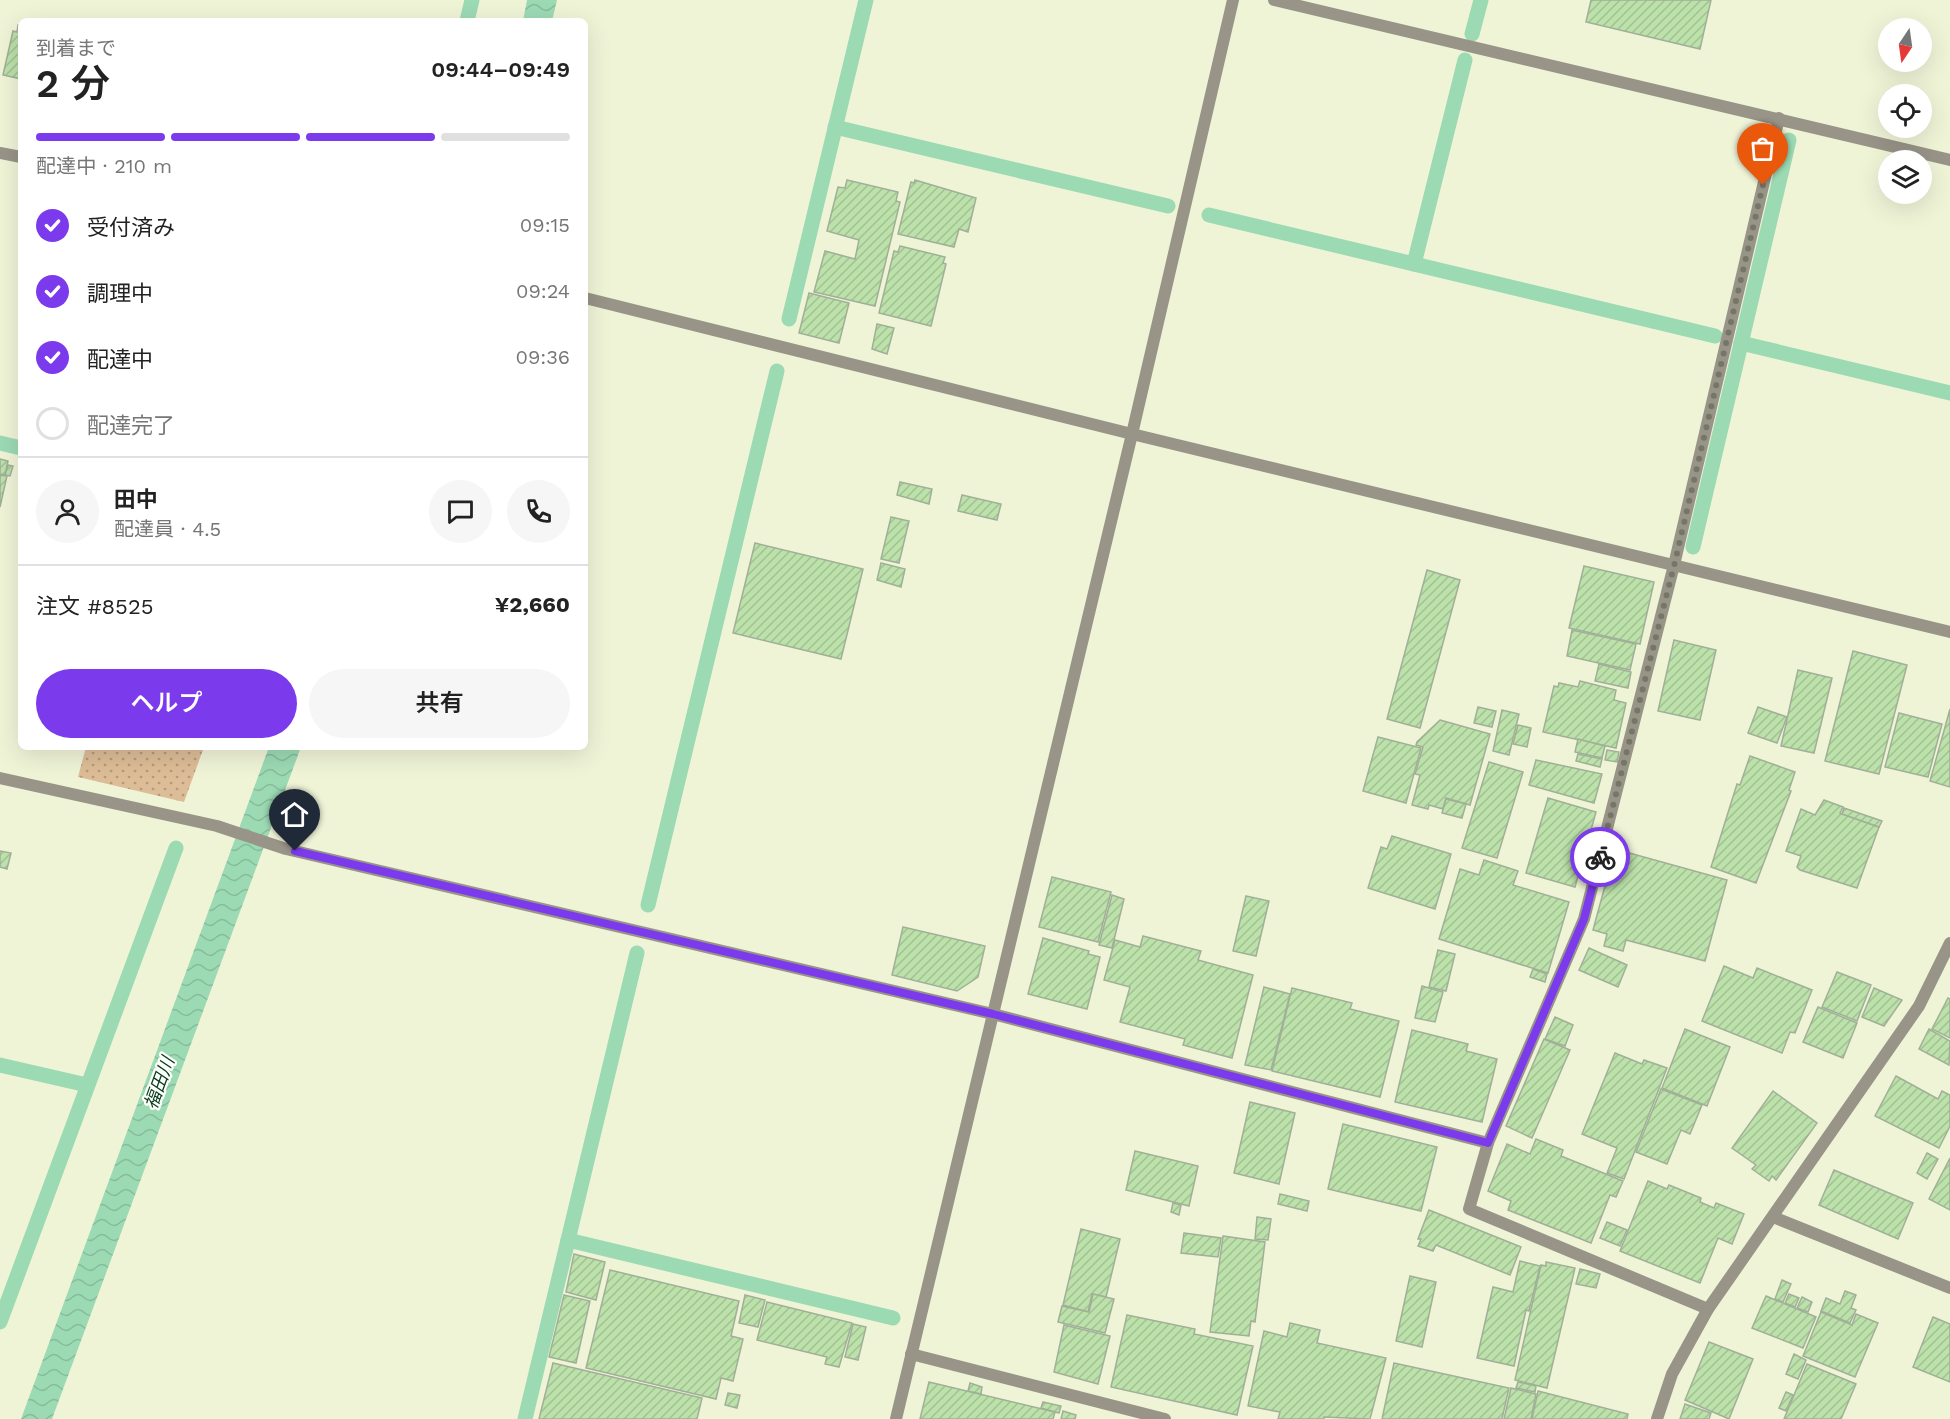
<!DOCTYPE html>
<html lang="ja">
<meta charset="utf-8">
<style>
:root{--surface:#fff;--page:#f6f6f6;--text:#222;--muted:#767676;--line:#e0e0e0;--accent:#7c3aed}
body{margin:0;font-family:"Work Sans","Noto Sans JP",sans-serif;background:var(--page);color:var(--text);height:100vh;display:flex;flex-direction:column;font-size:22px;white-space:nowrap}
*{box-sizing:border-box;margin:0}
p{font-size:20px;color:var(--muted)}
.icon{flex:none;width:33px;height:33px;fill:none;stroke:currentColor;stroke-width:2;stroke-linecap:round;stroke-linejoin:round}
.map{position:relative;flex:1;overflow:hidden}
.panel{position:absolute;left:18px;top:18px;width:570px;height:732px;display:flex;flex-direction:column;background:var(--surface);border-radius:9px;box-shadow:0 6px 24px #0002}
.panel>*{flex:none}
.needle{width:39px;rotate:193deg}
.controls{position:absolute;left:1878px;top:18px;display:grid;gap:12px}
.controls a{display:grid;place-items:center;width:54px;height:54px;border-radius:50%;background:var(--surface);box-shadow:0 6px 24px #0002;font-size:30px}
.pin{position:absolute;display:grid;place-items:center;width:51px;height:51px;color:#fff;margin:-62px -26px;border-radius:50% 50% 50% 0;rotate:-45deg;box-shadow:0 0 6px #0007}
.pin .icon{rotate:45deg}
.courier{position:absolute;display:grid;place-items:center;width:60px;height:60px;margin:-30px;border:4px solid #7c3aed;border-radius:50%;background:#fff;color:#222;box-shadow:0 2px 8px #0007}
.overview em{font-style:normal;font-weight:600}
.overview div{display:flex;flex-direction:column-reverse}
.overview{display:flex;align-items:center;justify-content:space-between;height:102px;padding:0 18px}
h1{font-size:39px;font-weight:600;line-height:45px}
.bar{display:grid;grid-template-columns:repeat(4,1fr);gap:9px 6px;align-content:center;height:72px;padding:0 18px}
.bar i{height:8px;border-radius:4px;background:var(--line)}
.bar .selected{background:var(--accent)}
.bar p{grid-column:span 4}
.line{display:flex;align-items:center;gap:15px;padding:0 18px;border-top:2px solid var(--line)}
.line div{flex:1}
.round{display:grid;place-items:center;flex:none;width:63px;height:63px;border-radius:32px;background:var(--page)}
ol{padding:0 18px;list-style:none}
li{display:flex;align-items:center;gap:18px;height:66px}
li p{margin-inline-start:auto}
li .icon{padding:6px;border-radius:50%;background:var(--accent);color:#fff;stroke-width:4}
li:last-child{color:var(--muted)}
li i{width:33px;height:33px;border:3px solid var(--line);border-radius:50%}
.button{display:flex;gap:12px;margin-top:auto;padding:12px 18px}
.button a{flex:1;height:69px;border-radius:36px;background:var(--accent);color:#fff;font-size:24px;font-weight:600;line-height:69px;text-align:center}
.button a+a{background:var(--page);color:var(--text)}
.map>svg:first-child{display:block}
.grass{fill:url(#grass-dots)}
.water{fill:url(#water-waves)}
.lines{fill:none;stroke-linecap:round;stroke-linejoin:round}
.stream{stroke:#9cdab4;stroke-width:15}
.building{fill:url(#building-hatch);stroke:#a0b098;stroke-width:1.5}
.minor{stroke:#989488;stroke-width:12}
.done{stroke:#747765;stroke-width:6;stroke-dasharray:0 10.8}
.route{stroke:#7c3aed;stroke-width:8}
.labels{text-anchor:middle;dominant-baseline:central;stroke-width:4.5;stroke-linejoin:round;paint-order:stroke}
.water-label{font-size:18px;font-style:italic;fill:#083b22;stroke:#fefff9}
</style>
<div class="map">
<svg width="1950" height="1419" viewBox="0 0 1950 1419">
<defs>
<pattern id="grass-dots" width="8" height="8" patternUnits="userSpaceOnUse" patternTransform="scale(1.5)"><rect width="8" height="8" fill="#ddbd97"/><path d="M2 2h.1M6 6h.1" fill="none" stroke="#b49a7b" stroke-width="1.8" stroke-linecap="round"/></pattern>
<pattern id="water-waves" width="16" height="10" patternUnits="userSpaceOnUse" patternTransform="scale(1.5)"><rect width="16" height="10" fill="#9cdab4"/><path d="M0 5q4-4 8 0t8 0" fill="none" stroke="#87bc9b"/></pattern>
<pattern id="building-hatch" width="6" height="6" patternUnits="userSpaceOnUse" patternTransform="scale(1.5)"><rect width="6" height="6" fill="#bce1aa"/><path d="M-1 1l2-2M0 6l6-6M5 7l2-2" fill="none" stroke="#a2c292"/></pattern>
</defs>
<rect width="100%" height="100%" fill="#f0f4d7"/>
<path class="grass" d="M 86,747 L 204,747 L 184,802 L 78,777 Z"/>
<g class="water">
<path d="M 527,0 L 557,0 L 552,21 L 523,21 Z"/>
<path d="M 269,747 L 301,747 L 52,1419 L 21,1419 Z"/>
</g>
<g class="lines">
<g class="stream">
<path d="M 467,21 L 472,0"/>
<path d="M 1472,34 L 1481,0"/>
<path d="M 835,127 L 1168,206"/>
<path d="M 1209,215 L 1715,336"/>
<path d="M 1414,264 L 1465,60"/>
<path d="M 789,319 L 866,0"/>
<path d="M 1741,343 L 1950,393"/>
<path d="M 0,443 L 21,448"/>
<path d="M 1693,547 L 1789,140"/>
<path d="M 648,905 L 777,371"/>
<path d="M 0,1065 L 87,1085"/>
<path d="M 568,1240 L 893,1318"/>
<path d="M 0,1322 L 176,848"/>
<path d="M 525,1419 L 637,953"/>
</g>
</g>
<g class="building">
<path d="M 1591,0 L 1711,0 L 1700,49 L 1586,22 Z"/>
<path d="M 18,25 L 21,26 L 21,79 L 3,75 L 13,31 L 17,32 Z"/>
<path d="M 847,180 L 898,192 L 896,201 L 900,202 L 875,306 L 814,292 L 825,251 L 855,259 L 859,240 L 827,231 L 838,187 L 845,188 Z"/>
<path d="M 915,180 L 976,198 L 968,232 L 959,229 L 954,247 L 898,234 L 911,182 L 914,183 Z"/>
<path d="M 900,246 L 945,257 L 943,263 L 946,264 L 931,326 L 879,313 L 894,251 L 898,252 Z"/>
<path d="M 809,293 L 849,303 L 839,343 L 799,333 Z"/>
<path d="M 877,324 L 894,328 L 887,354 L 872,349 Z"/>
<path d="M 0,459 L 8,461 L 5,475 L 0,474 Z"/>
<path d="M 8,465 L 13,466 L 10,476 L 5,475 Z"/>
<path d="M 0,475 L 7,476 L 0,507 Z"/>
<path d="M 900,482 L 932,489 L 929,504 L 897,495 Z"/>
<path d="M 962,495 L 1001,504 L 997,520 L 958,511 Z"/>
<path d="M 891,517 L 909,521 L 899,563 L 881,559 Z"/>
<path d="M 755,543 L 863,569 L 841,659 L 733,633 Z"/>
<path d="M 881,563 L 905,569 L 901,587 L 877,580 Z"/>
<path d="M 1584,566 L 1654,582 L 1640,644 L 1569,628 Z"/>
<path d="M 1427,570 L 1460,580 L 1420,728 L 1387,719 Z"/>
<path d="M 1572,630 L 1636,644 L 1630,670 L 1567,656 Z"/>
<path d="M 1674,640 L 1716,650 L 1700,720 L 1658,711 Z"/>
<path d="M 1853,651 L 1907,665 L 1879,774 L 1825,761 Z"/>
<path d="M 1599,664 L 1631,672 L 1628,688 L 1595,681 Z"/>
<path d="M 1798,670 L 1832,678 L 1814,753 L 1781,746 Z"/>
<path d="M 1580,681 L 1616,690 L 1614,700 L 1626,703 L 1616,748 L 1543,732 L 1554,686 L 1558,687 L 1559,683 L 1578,687 Z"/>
<path d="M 1478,707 L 1496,711 L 1492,727 L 1474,723 Z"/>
<path d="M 1758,707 L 1787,717 L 1777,743 L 1748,733 Z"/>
<path d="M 1950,709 L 1950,787 L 1930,781 Z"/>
<path d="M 1502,710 L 1519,714 L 1509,755 L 1493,751 Z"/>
<path d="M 1899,713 L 1942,724 L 1928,777 L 1885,767 Z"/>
<path d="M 1440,720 L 1490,734 L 1470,805 L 1446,798 L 1443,809 L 1429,805 L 1428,809 L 1412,805 L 1420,775 L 1415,774 L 1423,747 L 1416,745 L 1417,742 Z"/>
<path d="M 1518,725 L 1531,728 L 1527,747 L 1513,744 Z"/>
<path d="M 1378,737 L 1421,748 L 1406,803 L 1363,791 Z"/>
<path d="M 1578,739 L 1605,746 L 1602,758 L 1575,752 Z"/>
<path d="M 1607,750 L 1619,752 L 1617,762 L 1605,760 Z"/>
<path d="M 1578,754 L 1602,759 L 1600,767 L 1576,761 Z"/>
<path d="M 1750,756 L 1795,772 L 1789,790 L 1791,791 L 1756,883 L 1711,867 L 1737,784 L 1740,785 Z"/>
<path d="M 1536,760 L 1602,774 L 1594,803 L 1529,785 Z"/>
<path d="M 1489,762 L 1523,772 L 1497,858 L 1462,848 Z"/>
<path d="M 1548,798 L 1596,812 L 1575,887 L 1526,873 Z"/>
<path d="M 1446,799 L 1466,804 L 1462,818 L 1442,813 Z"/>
<path d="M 1824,800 L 1843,807 L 1840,813 L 1879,827 L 1857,888 L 1800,870 L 1797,867 L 1801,856 L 1786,851 L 1801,809 L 1815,815 Z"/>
<path d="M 1844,808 L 1882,821 L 1879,827 L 1842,814 Z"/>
<path d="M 1392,836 L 1451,854 L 1435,909 L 1368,888 L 1381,847 L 1387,849 Z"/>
<path d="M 1615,849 L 1727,880 L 1705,961 L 1626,940 L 1623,951 L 1604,946 L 1607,934 L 1593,930 Z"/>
<path d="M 0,851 L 11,853 L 7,869 L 0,867 Z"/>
<path d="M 1484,860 L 1518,871 L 1513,885 L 1569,902 L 1548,973 L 1439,939 L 1460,869 L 1479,875 Z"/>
<path d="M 1052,877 L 1111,892 L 1098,942 L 1039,927 Z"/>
<path d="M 1112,895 L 1124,899 L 1112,948 L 1099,945 Z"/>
<path d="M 1246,896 L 1269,901 L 1256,956 L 1233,951 Z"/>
<path d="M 903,927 L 985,946 L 978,977 L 957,991 L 892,975 Z"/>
<path d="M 1143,936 L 1201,951 L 1198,960 L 1253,975 L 1232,1058 L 1183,1045 L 1185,1039 L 1120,1022 L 1130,987 L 1104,980 L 1115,940 L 1140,947 Z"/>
<path d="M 1043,938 L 1089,951 L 1088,954 L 1100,957 L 1087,1009 L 1028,994 Z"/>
<path d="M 1589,948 L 1627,965 L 1618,987 L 1579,970 Z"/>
<path d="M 1438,950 L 1455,954 L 1446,991 L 1429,987 Z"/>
<path d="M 1724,966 L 1753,978 L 1757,968 L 1812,990 L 1795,1033 L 1790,1032 L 1782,1053 L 1702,1021 Z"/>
<path d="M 1533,969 L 1547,974 L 1545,982 L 1530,977 Z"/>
<path d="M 1837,972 L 1871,985 L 1857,1021 L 1822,1007 Z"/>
<path d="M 1422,986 L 1443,992 L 1435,1022 L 1415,1018 Z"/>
<path d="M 1264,987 L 1290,994 L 1271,1070 L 1245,1065 Z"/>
<path d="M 1292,988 L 1352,1003 L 1350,1009 L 1399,1021 L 1380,1097 L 1272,1071 Z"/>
<path d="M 1874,988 L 1902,1000 L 1884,1026 L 1862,1017 Z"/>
<path d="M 1948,998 L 1950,999 L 1950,1038 L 1932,1029 Z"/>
<path d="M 1818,1007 L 1857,1023 L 1843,1058 L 1803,1042 Z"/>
<path d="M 1555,1017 L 1573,1025 L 1565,1046 L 1545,1039 Z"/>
<path d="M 1685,1029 L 1730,1047 L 1707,1106 L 1662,1088 Z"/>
<path d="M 1929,1029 L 1950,1041 L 1949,1065 L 1919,1049 Z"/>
<path d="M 1412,1030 L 1468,1044 L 1466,1051 L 1497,1059 L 1482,1122 L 1395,1102 Z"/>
<path d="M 1544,1039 L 1570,1050 L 1532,1138 L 1506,1126 Z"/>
<path d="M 1615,1053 L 1642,1064 L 1644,1060 L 1667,1068 L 1624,1179 L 1607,1173 L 1617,1148 L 1582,1134 Z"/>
<path d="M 1896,1076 L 1938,1099 L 1942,1091 L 1950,1095 L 1950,1126 L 1939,1148 L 1875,1116 Z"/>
<path d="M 1661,1089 L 1702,1105 L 1690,1134 L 1681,1130 L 1667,1164 L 1636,1152 Z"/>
<path d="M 1773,1091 L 1817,1123 L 1776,1180 L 1772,1176 L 1769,1181 L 1752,1169 L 1756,1165 L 1732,1148 Z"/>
<path d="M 1250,1102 L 1295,1113 L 1279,1184 L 1234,1173 Z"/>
<path d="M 1343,1124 L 1437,1147 L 1421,1211 L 1328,1189 Z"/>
<path d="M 1536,1139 L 1563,1150 L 1561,1156 L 1623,1181 L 1616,1197 L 1610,1195 L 1591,1243 L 1508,1210 L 1511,1201 L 1488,1191 L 1507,1144 L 1530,1154 Z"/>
<path d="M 1135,1151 L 1198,1166 L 1189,1206 L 1126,1190 Z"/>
<path d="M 1927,1153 L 1938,1159 L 1927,1179 L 1917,1173 Z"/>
<path d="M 1950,1158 L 1950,1210 L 1929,1199 Z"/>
<path d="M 1834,1170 L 1913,1203 L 1898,1239 L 1819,1205 Z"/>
<path d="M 1648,1181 L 1667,1189 L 1669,1185 L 1701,1198 L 1700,1202 L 1714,1208 L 1716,1203 L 1744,1214 L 1732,1244 L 1718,1238 L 1700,1283 L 1620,1251 Z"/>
<path d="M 1280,1194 L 1309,1201 L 1307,1211 L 1278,1204 Z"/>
<path d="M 1173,1203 L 1181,1205 L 1179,1215 L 1171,1212 Z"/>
<path d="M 1429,1210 L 1521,1247 L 1510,1275 L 1436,1245 L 1433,1251 L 1418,1246 L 1421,1239 L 1418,1239 Z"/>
<path d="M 1257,1217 L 1271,1219 L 1268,1240 L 1255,1239 Z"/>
<path d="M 1607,1222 L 1627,1230 L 1620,1246 L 1600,1238 Z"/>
<path d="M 1081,1229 L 1120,1239 L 1106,1297 L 1092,1294 L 1088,1312 L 1063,1305 Z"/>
<path d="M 1184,1233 L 1221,1238 L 1218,1257 L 1181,1253 Z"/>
<path d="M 1223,1236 L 1265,1242 L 1255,1322 L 1251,1321 L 1249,1336 L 1210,1332 Z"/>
<path d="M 574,1254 L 605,1262 L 596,1300 L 566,1292 Z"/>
<path d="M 1520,1261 L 1540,1266 L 1529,1311 L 1526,1310 L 1514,1366 L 1477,1358 L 1493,1287 L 1513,1292 Z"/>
<path d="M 1546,1262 L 1575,1268 L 1547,1388 L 1515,1380 L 1541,1265 L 1546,1266 Z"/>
<path d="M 1580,1269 L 1600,1274 L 1596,1288 L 1576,1284 Z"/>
<path d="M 610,1270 L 739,1301 L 731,1336 L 743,1339 L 733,1381 L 721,1378 L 716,1399 L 586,1368 Z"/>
<path d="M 1410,1276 L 1436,1282 L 1422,1347 L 1396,1341 Z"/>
<path d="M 1782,1280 L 1791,1284 L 1783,1302 L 1775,1299 Z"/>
<path d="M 1845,1291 L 1856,1295 L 1851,1308 L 1856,1310 L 1850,1323 L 1821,1311 L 1826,1298 L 1840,1304 Z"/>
<path d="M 1093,1294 L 1114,1299 L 1105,1333 L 1058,1322 L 1062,1306 L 1089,1312 Z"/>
<path d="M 1789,1294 L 1799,1298 L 1795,1307 L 1785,1303 Z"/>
<path d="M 564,1295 L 590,1301 L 576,1363 L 549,1357 Z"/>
<path d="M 745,1295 L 765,1300 L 758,1327 L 739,1323 Z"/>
<path d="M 1766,1296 L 1816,1317 L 1803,1348 L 1752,1328 Z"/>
<path d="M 1802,1297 L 1812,1302 L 1808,1312 L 1797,1308 Z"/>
<path d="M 767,1302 L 852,1323 L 839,1367 L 825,1364 L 827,1357 L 757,1340 Z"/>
<path d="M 1821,1312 L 1852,1325 L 1856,1314 L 1878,1323 L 1855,1377 L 1803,1356 Z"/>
<path d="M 1127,1315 L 1195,1329 L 1194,1334 L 1253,1346 L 1237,1415 L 1111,1387 Z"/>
<path d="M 1933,1317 L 1950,1324 L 1950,1382 L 1913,1367 Z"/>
<path d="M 1290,1323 L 1320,1330 L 1317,1343 L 1386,1358 L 1370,1419 L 1324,1417 L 1324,1419 L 1278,1419 L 1280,1412 L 1248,1406 L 1264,1331 L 1287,1337 Z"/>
<path d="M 853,1324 L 866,1327 L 858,1360 L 845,1357 Z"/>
<path d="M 1064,1325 L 1110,1336 L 1098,1384 L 1054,1372 Z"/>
<path d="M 1709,1342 L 1753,1359 L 1729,1419 L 1685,1400 Z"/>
<path d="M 1794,1354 L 1806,1360 L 1798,1379 L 1786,1374 Z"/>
<path d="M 553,1363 L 702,1398 L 697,1419 L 539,1419 Z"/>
<path d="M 1394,1363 L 1509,1388 L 1502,1419 L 1382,1419 Z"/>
<path d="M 1807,1364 L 1856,1384 L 1841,1419 L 1784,1419 Z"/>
<path d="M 929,1382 L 1055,1412 L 1053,1419 L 920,1419 Z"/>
<path d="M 1518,1382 L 1536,1386 L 1535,1392 L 1516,1388 Z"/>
<path d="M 970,1383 L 982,1387 L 981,1394 L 968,1391 Z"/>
<path d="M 1511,1388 L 1536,1394 L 1531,1419 L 1504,1419 Z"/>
<path d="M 1538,1391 L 1628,1414 L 1627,1419 L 1532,1419 Z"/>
<path d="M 1786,1392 L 1793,1395 L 1786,1411 L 1779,1408 Z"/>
<path d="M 728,1393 L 740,1395 L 737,1408 L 725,1405 Z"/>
<path d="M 1043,1402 L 1061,1406 L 1059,1413 L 1041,1408 Z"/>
<path d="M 1685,1404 L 1711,1413 L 1709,1419 L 1680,1419 Z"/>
<path d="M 1063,1411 L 1076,1415 L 1075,1419 L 1061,1419 Z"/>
</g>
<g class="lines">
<g class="minor">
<path d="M 1274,0 L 1950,160"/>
<path d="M 0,153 L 21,157"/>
<path d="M 585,298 L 1132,434 L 1950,632"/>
<path d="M 0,778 L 217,826 L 286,849 L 993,1014 L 1488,1143 L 1469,1209 L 1708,1309"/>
<path d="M 1488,1143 L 1584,919 L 1674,565 L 1779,118"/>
<path d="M 1773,1217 L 1950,1288"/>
<path d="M 911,1354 L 1165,1419"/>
<path d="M 896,1419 L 1132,434 L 1233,0"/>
<path d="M 1657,1419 L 1672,1374 L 1708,1309 L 1919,1006 L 1950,943"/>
</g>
</g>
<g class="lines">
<path class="done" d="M 1600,857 L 1674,566 L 1763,185"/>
<path class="route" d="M 295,851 L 993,1014 L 1488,1143 L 1584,919 L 1600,857"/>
</g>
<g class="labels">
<g class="water-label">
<text transform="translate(159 1083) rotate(-70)">福田川</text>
</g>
</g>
</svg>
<div class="controls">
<a><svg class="needle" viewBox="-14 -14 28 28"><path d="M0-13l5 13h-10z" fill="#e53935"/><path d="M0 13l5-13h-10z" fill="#767676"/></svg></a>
<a><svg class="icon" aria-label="locate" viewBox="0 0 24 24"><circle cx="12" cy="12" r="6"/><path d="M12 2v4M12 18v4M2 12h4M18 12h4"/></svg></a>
<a><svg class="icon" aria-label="layers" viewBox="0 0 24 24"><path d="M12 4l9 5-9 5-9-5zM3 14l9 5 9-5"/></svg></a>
</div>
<div class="pin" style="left:1763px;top:185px;background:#ea580c"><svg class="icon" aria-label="bag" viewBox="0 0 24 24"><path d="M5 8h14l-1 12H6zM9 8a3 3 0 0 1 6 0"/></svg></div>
<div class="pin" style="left:295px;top:851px;background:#1f2937"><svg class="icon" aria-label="home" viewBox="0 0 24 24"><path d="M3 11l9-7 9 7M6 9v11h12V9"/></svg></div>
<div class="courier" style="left:1600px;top:857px"><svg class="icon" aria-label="bike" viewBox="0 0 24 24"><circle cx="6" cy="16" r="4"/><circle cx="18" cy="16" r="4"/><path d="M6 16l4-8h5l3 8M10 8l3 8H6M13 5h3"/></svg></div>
<section class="panel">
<div class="overview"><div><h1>2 分</h1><p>到着まで</p></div><em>09:44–09:49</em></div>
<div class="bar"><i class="selected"></i><i class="selected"></i><i class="selected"></i><i></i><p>配達中 · 210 m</p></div>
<ol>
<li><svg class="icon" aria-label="check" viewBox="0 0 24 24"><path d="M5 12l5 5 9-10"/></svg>受付済み<p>09:15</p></li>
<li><svg class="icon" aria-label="check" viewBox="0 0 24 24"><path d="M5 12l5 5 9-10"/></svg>調理中<p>09:24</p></li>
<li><svg class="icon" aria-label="check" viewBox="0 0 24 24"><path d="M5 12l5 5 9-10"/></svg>配達中<p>09:36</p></li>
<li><i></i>配達完了</li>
</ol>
<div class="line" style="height:108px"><a class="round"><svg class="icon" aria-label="person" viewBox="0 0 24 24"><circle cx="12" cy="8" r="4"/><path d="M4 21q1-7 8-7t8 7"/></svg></a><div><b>田中</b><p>配達員 · 4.5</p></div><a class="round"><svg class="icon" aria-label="chat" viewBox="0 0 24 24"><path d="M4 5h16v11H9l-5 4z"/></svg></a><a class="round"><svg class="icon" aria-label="phone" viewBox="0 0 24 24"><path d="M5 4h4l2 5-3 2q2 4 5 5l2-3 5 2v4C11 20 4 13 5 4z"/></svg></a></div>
<div class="line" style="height:78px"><div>注文 #8525</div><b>¥2,660</b></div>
<div class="button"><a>ヘルプ</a><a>共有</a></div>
</section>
</div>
